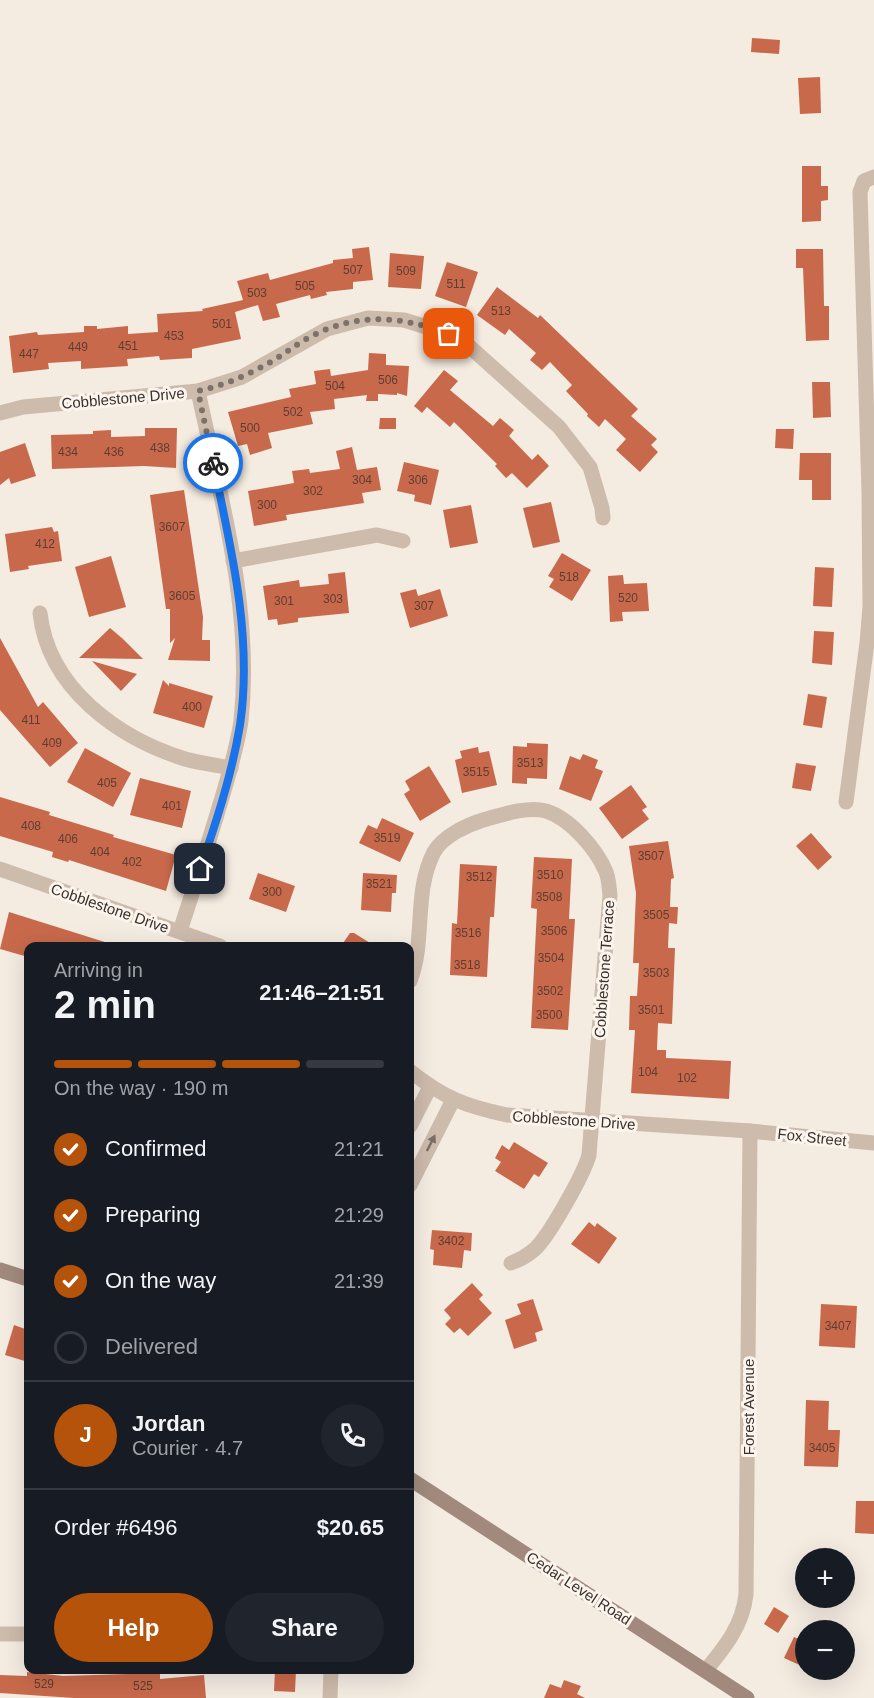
<!DOCTYPE html>
<meta charset="utf-8">
<style>
:root{--surface:#171b24;--page:#20242c;--text:#f1f3f6;--muted:#9ea1a6;--line:#363941;--accent:#b45309}
body{margin:0;font-family:Arial,sans-serif;background:var(--page);color:var(--text);height:100vh;display:flex;flex-direction:column;font-size:22px;white-space:nowrap}
*{box-sizing:border-box;margin:0}
p{font-size:20px;color:var(--muted)}
.icon{flex:none;width:33px;height:33px;fill:none;stroke:currentColor;stroke-width:2;stroke-linecap:round;stroke-linejoin:round}
.map{position:relative;flex:1;overflow:hidden}
.sheet{position:absolute;left:24px;top:942px;width:390px;height:732px;display:flex;flex-direction:column;background:var(--surface);border-radius:12px;box-shadow:0 6px 24px #0002}
.sheet>*{flex:none}
.controls{position:absolute;left:795px;top:1548px;display:grid;gap:12px}
.controls a{display:grid;place-items:center;width:60px;height:60px;border-radius:50%;background:var(--surface);box-shadow:0 6px 24px #0002;font-size:30px}
.pin{position:absolute;display:grid;place-items:center;width:51px;height:51px;color:#fff;margin:-26px;border-radius:12px;box-shadow:0 3px 9px #0006}
.courier{position:absolute;display:grid;place-items:center;width:60px;height:60px;margin:-30px;border:4px solid #1a73e8;border-radius:50%;background:#fff;color:#222;box-shadow:0 2px 8px #0007}
.overview em{font-style:normal;font-weight:700}
.overview div{display:flex;flex-direction:column-reverse}
.overview{display:flex;align-items:center;justify-content:space-between;height:102px;padding:0 30px}
h1{font-size:39px;font-weight:700;line-height:45px}
.bar{display:grid;grid-template-columns:repeat(4,1fr);gap:9px 6px;align-content:center;height:72px;padding:0 30px}
.bar i{height:8px;border-radius:4px;background:var(--line)}
.bar .active{background:var(--accent)}
.bar p{grid-column:span 4}
.line{display:flex;align-items:center;gap:15px;padding:0 30px;border-top:2px solid var(--line)}
.line div{flex:1}
.round{display:grid;place-items:center;flex:none;width:63px;height:63px;border-radius:32px;background:var(--page)}
ol{padding:0 30px;list-style:none}
li{display:flex;align-items:center;gap:18px;height:66px}
li p{margin-inline-start:auto}
li .icon{padding:6px;border-radius:50%;background:var(--accent);color:#fff;stroke-width:4}
li:last-child{color:var(--muted)}
li i{width:33px;height:33px;border:3px solid var(--line);border-radius:50%}
.cta{display:flex;gap:12px;margin-top:auto;padding:12px 30px}
.cta a{flex:1;height:69px;border-radius:36px;background:var(--accent);color:#fff;font-size:24px;font-weight:700;line-height:69px;text-align:center}
.cta a+a{background:var(--page);color:var(--text)}
.map>svg:first-child{display:block}
.building{fill:#c8694b}
.lines{fill:none;stroke-linecap:round;stroke-linejoin:round}
.minor{stroke:#cdbbac;stroke-width:15}
.secondary{stroke:#a18a7d;stroke-width:15}
.oneway{fill:#7d6f65}
.done{stroke:#7c716b;stroke-width:6;stroke-dasharray:0 10.8}
.route{stroke:#1a73e8;stroke-width:8}
.labels{text-anchor:middle;dominant-baseline:central;stroke-width:6;stroke-linejoin:round;paint-order:stroke}
.number-label{font-size:12px;fill:#5e3e33}
.street-label{font-size:15px;fill:#3b302b;stroke:#fbf5ee}
</style>
<div class="map">
<svg width="874" height="1698" viewBox="0 0 874 1698">
<rect width="100%" height="100%" fill="#f4ebe1"/>
<g class="building">
<path d="M 752,38 L 780,40 L 779,54 L 751,52 Z"/>
<path d="M 820,77 L 821,113 L 800,114 L 798,78 Z"/>
<path d="M 802,166 L 821,166 L 821,186 L 828,186 L 828,200 L 821,201 L 821,221 L 802,222 Z"/>
<path d="M 369,247 L 373,280 L 353,282 L 353,289 L 326,292 L 327,295 L 311,299 L 310,295 L 276,304 L 280,317 L 263,321 L 258,305 L 235,312 L 241,339 L 192,349 L 192,358 L 160,360 L 159,356 L 127,359 L 128,366 L 81,369 L 81,361 L 48,363 L 49,369 L 13,373 L 9,336 L 37,332 L 38,335 L 84,332 L 84,326 L 97,326 L 97,329 L 128,326 L 128,334 L 158,332 L 157,314 L 203,311 L 202,309 L 243,300 L 237,281 L 268,273 L 270,280 L 333,263 L 333,260 L 353,258 L 352,249 Z"/>
<path d="M 796,249 L 823,249 L 824,306 L 829,306 L 829,340 L 806,341 L 803,268 L 796,268 Z"/>
<path d="M 390,253 L 424,256 L 421,289 L 388,287 Z"/>
<path d="M 447,262 L 478,272 L 466,307 L 435,296 Z"/>
<path d="M 497,287 L 538,318 L 540,315 L 638,409 L 631,416 L 657,439 L 651,445 L 658,452 L 640,472 L 616,450 L 626,439 L 605,419 L 599,427 L 587,416 L 588,414 L 566,391 L 572,385 L 550,362 L 542,370 L 530,360 L 536,353 L 509,329 L 505,335 L 477,315 Z"/>
<path d="M 369,353 L 386,354 L 386,365 L 409,366 L 407,396 L 397,393 L 397,395 L 378,394 L 378,401 L 366,401 L 367,395 L 334,399 L 335,409 L 310,412 L 313,424 L 268,433 L 272,448 L 250,455 L 247,444 L 238,446 L 228,412 L 291,397 L 289,389 L 316,384 L 314,371 L 330,369 L 331,376 L 368,370 Z"/>
<path d="M 444,370 L 458,381 L 450,390 L 493,426 L 500,418 L 514,430 L 509,436 L 532,460 L 538,454 L 549,466 L 527,488 L 512,473 L 506,478 L 495,466 L 497,464 L 454,422 L 450,427 L 427,407 L 422,413 L 414,406 Z"/>
<path d="M 812,382 L 830,382 L 831,417 L 813,418 Z"/>
<path d="M 380,418 L 396,418 L 396,429 L 379,429 Z"/>
<path d="M 145,428 L 177,428 L 176,468 L 144,466 L 52,469 L 51,435 L 93,434 L 93,431 L 111,430 L 111,437 L 145,436 Z"/>
<path d="M 776,429 L 794,429 L 793,449 L 775,448 Z"/>
<path d="M 25,443 L 36,476 L 11,484 L 9,478 L 0,485 L 0,452 Z"/>
<path d="M 352,447 L 357,470 L 377,467 L 381,490 L 362,493 L 364,503 L 286,515 L 287,520 L 254,526 L 248,491 L 294,483 L 292,471 L 309,469 L 310,473 L 340,469 L 336,451 Z"/>
<path d="M 800,453 L 831,453 L 831,500 L 812,500 L 812,480 L 799,480 Z"/>
<path d="M 404,462 L 439,470 L 431,505 L 414,501 L 415,495 L 397,491 Z"/>
<path d="M 184,490 L 203,617 L 202,640 L 210,640 L 210,661 L 168,660 L 175,638 L 170,643 L 170,609 L 166,609 L 150,495 Z"/>
<path d="M 551,502 L 560,542 L 533,548 L 523,508 Z"/>
<path d="M 471,505 L 478,543 L 450,548 L 443,510 Z"/>
<path d="M 52,527 L 54,532 L 58,531 L 62,561 L 28,566 L 29,569 L 10,572 L 5,534 Z"/>
<path d="M 562,553 L 591,570 L 572,601 L 549,587 L 554,579 L 548,576 Z"/>
<path d="M 111,556 L 126,607 L 89,617 L 75,567 Z"/>
<path d="M 815,567 L 834,568 L 832,607 L 813,606 Z"/>
<path d="M 345,572 L 349,613 L 298,618 L 298,622 L 278,625 L 277,619 L 268,620 L 263,586 L 299,580 L 300,587 L 329,584 L 328,574 Z"/>
<path d="M 623,575 L 624,584 L 647,583 L 649,611 L 622,612 L 623,621 L 610,622 L 608,576 Z"/>
<path d="M 416,589 L 418,596 L 440,589 L 448,616 L 410,628 L 400,593 Z"/>
<path d="M 110,628 L 123,639 L 143,659 L 79,658 Z"/>
<path d="M 814,631 L 834,632 L 832,665 L 812,663 Z"/>
<path d="M 0,638 L 38,707 L 43,702 L 78,743 L 50,767 L 0,710 Z"/>
<path d="M 92,661 L 137,674 L 121,691 Z"/>
<path d="M 163,680 L 169,686 L 169,683 L 213,696 L 204,728 L 153,713 Z"/>
<path d="M 808,694 L 827,697 L 822,728 L 803,725 Z"/>
<path d="M 527,743 L 548,744 L 547,779 L 527,778 L 527,784 L 512,783 L 513,746 L 527,747 Z"/>
<path d="M 478,747 L 479,753 L 489,751 L 497,785 L 462,793 L 455,760 L 462,758 L 460,751 Z"/>
<path d="M 85,748 L 131,773 L 113,807 L 67,782 Z"/>
<path d="M 583,754 L 598,760 L 595,768 L 603,771 L 591,801 L 559,789 L 570,756 L 580,760 Z"/>
<path d="M 796,763 L 816,766 L 811,791 L 792,788 Z"/>
<path d="M 429,766 L 451,802 L 420,821 L 404,794 L 410,790 L 405,781 Z"/>
<path d="M 140,778 L 191,791 L 182,828 L 130,815 Z"/>
<path d="M 631,785 L 647,807 L 642,810 L 649,819 L 622,839 L 599,808 Z"/>
<path d="M 0,797 L 50,812 L 49,815 L 114,835 L 113,837 L 176,855 L 166,891 L 69,860 L 68,862 L 52,857 L 53,852 L 0,836 Z"/>
<path d="M 382,818 L 414,833 L 400,862 L 359,843 L 368,825 L 377,829 Z"/>
<path d="M 811,833 L 832,857 L 818,870 L 796,846 Z"/>
<path d="M 668,841 L 674,878 L 671,879 L 670,907 L 678,907 L 677,924 L 669,923 L 668,948 L 675,948 L 672,1024 L 658,1023 L 657,1050 L 666,1050 L 666,1058 L 731,1061 L 729,1099 L 631,1093 L 635,1030 L 629,1030 L 630,996 L 637,996 L 639,963 L 633,963 L 636,893 L 629,846 Z"/>
<path d="M 534,857 L 572,859 L 569,919 L 575,919 L 568,1030 L 531,1028 L 537,909 L 531,908 Z"/>
<path d="M 460,864 L 497,866 L 494,917 L 490,917 L 487,977 L 450,975 L 452,923 L 457,924 Z"/>
<path d="M 258,873 L 295,886 L 286,912 L 249,899 Z"/>
<path d="M 363,873 L 397,875 L 396,893 L 392,893 L 391,912 L 361,910 Z"/>
<path d="M 9,912 L 108,943 L 107,946 L 28,946 L 28,957 L 0,949 Z"/>
<path d="M 350,933 L 354,933 L 375,946 L 341,946 Z"/>
<path d="M 514,1142 L 548,1163 L 539,1177 L 534,1174 L 524,1189 L 495,1171 L 501,1162 L 495,1158 L 502,1145 L 509,1150 Z"/>
<path d="M 589,1222 L 595,1227 L 597,1223 L 617,1238 L 599,1264 L 571,1244 Z"/>
<path d="M 432,1230 L 472,1233 L 471,1251 L 464,1250 L 462,1268 L 433,1265 L 434,1250 L 430,1249 Z"/>
<path d="M 472,1283 L 483,1295 L 479,1299 L 492,1313 L 468,1336 L 460,1328 L 454,1333 L 445,1324 L 451,1318 L 444,1310 Z"/>
<path d="M 533,1299 L 543,1330 L 535,1333 L 537,1341 L 514,1349 L 505,1320 L 521,1314 L 517,1304 Z"/>
<path d="M 821,1304 L 857,1306 L 855,1348 L 819,1346 Z"/>
<path d="M 14,1325 L 28,1330 L 28,1362 L 5,1355 Z"/>
<path d="M 806,1400 L 829,1401 L 828,1430 L 840,1430 L 838,1467 L 804,1466 Z"/>
<path d="M 856,1501 L 874,1501 L 874,1534 L 855,1533 Z"/>
<path d="M 774,1607 L 789,1616 L 778,1633 L 764,1624 Z"/>
<path d="M 794,1637 L 806,1642 L 806,1668 L 784,1658 Z"/>
<path d="M 275,1670 L 296,1670 L 295,1692 L 274,1691 Z"/>
<path d="M 27,1672 L 63,1676 L 160,1673 L 160,1679 L 204,1675 L 206,1698 L 74,1698 L 0,1693 L 0,1675 L 27,1676 Z"/>
<path d="M 564,1680 L 581,1686 L 577,1694 L 585,1698 L 544,1698 L 550,1684 L 561,1688 Z"/>
</g>
<g class="lines">
<g class="minor">
<path d="M 0,413 L 23,407 L 198,391 L 242,377 L 327,329 L 368,318 L 404,320 L 449,334 L 470,347 L 559,427 L 590,467 L 602,508 L 603,518"/>
<path d="M 233,561 L 377,535 L 403,541"/>
<path d="M 40,613 C 48,688 118,738 185,759 C 200,763 216,765 231,768"/>
<path d="M 846,802 L 867,643 L 870,607 L 869,492 L 860,192 L 864,181 L 874,177"/>
<path d="M 0,869 L 220,946"/>
<path d="M 180,931 C 194,888 208,845 221,801 C 229,774 237,748 241,721 C 253,610 221,499 198,391"/>
<path d="M 410,981 C 426,940 413,892 434,852 C 443,836 467,825 483,820 C 501,815 527,806 546,811 C 570,818 597,850 606,872 C 609,879 609,888 610,895 L 589,1155 C 584,1174 549,1236 535,1249 C 528,1255 520,1260 511,1263"/>
<path d="M 410,1071 C 444,1098 465,1106 507,1115 L 750,1131 L 874,1143"/>
<path d="M 410,1126 L 430,1087"/>
<path d="M 410,1185 L 453,1100"/>
<path d="M 0,1634 L 28,1634"/>
<path d="M 706,1670 C 725,1647 743,1625 746,1594 L 750,1131"/>
<path d="M 330,1698 L 331,1670"/>
</g>
<g class="secondary">
<path d="M 0,1270 L 28,1279"/>
<path d="M 410,1479 L 747,1698"/>
</g>
</g>
<defs><path id="oneway-solid" d="M-6-.8H1V-3.2L6.5 0L1 3.2V.8H-6Z" transform="scale(1.5)"/></defs>
<use class="oneway" href="#oneway-solid" transform="translate(431 1143) rotate(-63)"/>
<g class="lines">
<path class="done" d="M 213,463 L 198,391 C 222,386 246,376 267,364 C 282,356 295,345 310,337 C 356,312 402,316 449,334"/>
<path class="route" d="M 200,869 C 216,823 232,774 240,725 C 253,638 231,547 213,463"/>
</g>
<g class="labels">
<g class="number-label">
<text x="353" y="270">507</text>
<text x="406" y="271">509</text>
<text x="456" y="284">511</text>
<text x="305" y="286">505</text>
<text x="257" y="293">503</text>
<text x="501" y="311">513</text>
<text x="222" y="324">501</text>
<text x="174" y="336">453</text>
<text x="128" y="346">451</text>
<text x="78" y="347">449</text>
<text x="29" y="354">447</text>
<text x="388" y="380">506</text>
<text x="335" y="386">504</text>
<text x="293" y="412">502</text>
<text x="250" y="428">500</text>
<text x="160" y="448">438</text>
<text x="68" y="452">434</text>
<text x="114" y="452">436</text>
<text x="362" y="480">304</text>
<text x="418" y="480">306</text>
<text x="313" y="491">302</text>
<text x="267" y="505">300</text>
<text x="172" y="527">3607</text>
<text x="45" y="544">412</text>
<text x="569" y="577">518</text>
<text x="182" y="596">3605</text>
<text x="628" y="598">520</text>
<text x="333" y="599">303</text>
<text x="284" y="601">301</text>
<text x="424" y="606">307</text>
<text x="192" y="707">400</text>
<text x="31" y="720">411</text>
<text x="52" y="743">409</text>
<text x="530" y="763">3513</text>
<text x="476" y="772">3515</text>
<text x="107" y="783">405</text>
<text x="172" y="806">401</text>
<text x="31" y="826">408</text>
<text x="387" y="838">3519</text>
<text x="68" y="839">406</text>
<text x="100" y="852">404</text>
<text x="651" y="856">3507</text>
<text x="132" y="862">402</text>
<text x="550" y="875">3510</text>
<text x="479" y="877">3512</text>
<text x="379" y="884">3521</text>
<text x="272" y="892">300</text>
<text x="549" y="897">3508</text>
<text x="656" y="915">3505</text>
<text x="554" y="931">3506</text>
<text x="468" y="933">3516</text>
<text x="551" y="958">3504</text>
<text x="467" y="965">3518</text>
<text x="656" y="973">3503</text>
<text x="550" y="991">3502</text>
<text x="651" y="1010">3501</text>
<text x="549" y="1015">3500</text>
<text x="648" y="1072">104</text>
<text x="687" y="1078">102</text>
<text x="451" y="1241">3402</text>
<text x="838" y="1326">3407</text>
<text x="822" y="1448">3405</text>
<text x="44" y="1684">529</text>
<text x="143" y="1686">525</text>
</g>
<g class="street-label">
<text transform="translate(123 398) rotate(-5)">Cobblestone Drive</text>
<text transform="translate(110 908) rotate(19)">Cobblestone Drive</text>
<text transform="translate(604 969) rotate(-86)">Cobblestone Terrace</text>
<text transform="translate(574 1120) rotate(4)">Cobblestone Drive</text>
<text transform="translate(812 1137) rotate(6)">Fox Street</text>
<text transform="translate(748 1407) rotate(-90)">Forest Avenue</text>
<text transform="translate(579 1588) rotate(33)">Cedar Level Road</text>
</g>
</g>
</svg>
<div class="controls">
<a>+</a>
<a>−</a>
</div>
<div class="pin" style="left:449px;top:334px;background:#ea580c"><svg class="icon" aria-label="bag" viewBox="0 0 24 24"><path d="M5 8h14l-1 12H6zM9 8a3 3 0 0 1 6 0"/></svg></div>
<div class="pin" style="left:200px;top:869px;background:#1f2937"><svg class="icon" aria-label="home" viewBox="0 0 24 24"><path d="M3 11l9-7 9 7M6 9v11h12V9"/></svg></div>
<div class="courier" style="left:213px;top:463px"><svg class="icon" aria-label="bike" viewBox="0 0 24 24"><circle cx="6" cy="16" r="4"/><circle cx="18" cy="16" r="4"/><path d="M6 16l4-8h5l3 8M10 8l3 8H6M13 5h3"/></svg></div>
<section class="sheet">
<div class="overview"><div><h1>2 min</h1><p>Arriving in</p></div><em>21:46–21:51</em></div>
<div class="bar"><i class="active"></i><i class="active"></i><i class="active"></i><i></i><p>On the way · 190 m</p></div>
<ol>
<li><svg class="icon" aria-label="check" viewBox="0 0 24 24"><path d="M5 12l5 5 9-10"/></svg>Confirmed<p>21:21</p></li>
<li><svg class="icon" aria-label="check" viewBox="0 0 24 24"><path d="M5 12l5 5 9-10"/></svg>Preparing<p>21:29</p></li>
<li><svg class="icon" aria-label="check" viewBox="0 0 24 24"><path d="M5 12l5 5 9-10"/></svg>On the way<p>21:39</p></li>
<li><i></i>Delivered</li>
</ol>
<div class="line" style="height:108px"><b class="round" style="background:var(--accent);color:#fff">J</b><div><b>Jordan</b><p>Courier · 4.7</p></div><a class="round"><svg class="icon" aria-label="phone" viewBox="0 0 24 24"><path d="M5 4h4l2 5-3 2q2 4 5 5l2-3 5 2v4C11 20 4 13 5 4z"/></svg></a></div>
<div class="line" style="height:78px"><div>Order #6496</div><b>$20.65</b></div>
<div class="cta"><a>Help</a><a>Share</a></div>
</section>
</div>
